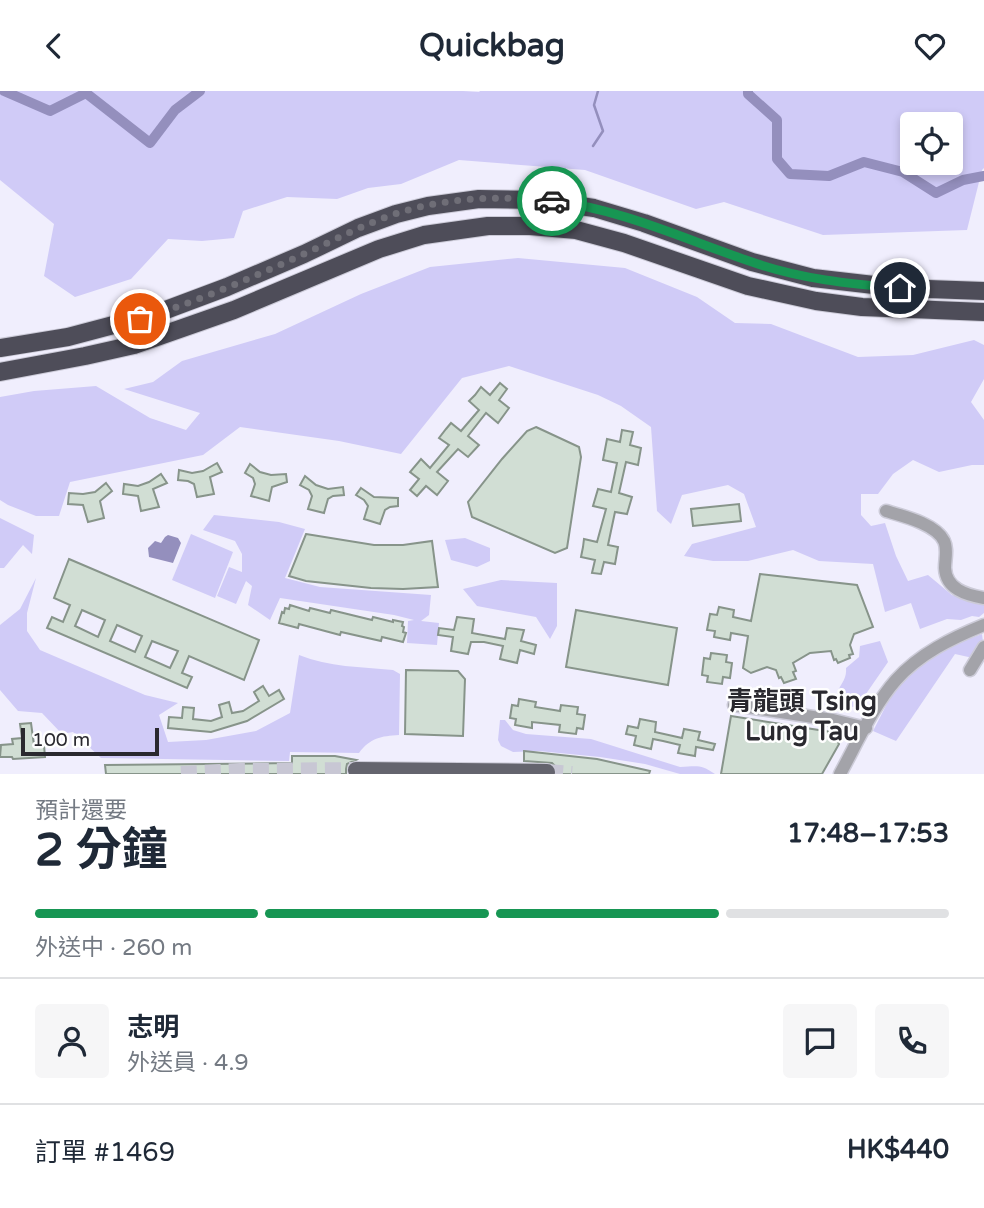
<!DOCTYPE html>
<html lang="zh-TW">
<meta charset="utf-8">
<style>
:root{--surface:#fff;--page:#f6f6f7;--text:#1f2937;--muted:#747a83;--line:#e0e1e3;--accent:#179653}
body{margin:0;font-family:"Varela Round","Noto Sans TC",sans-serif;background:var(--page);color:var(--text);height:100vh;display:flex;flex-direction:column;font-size:26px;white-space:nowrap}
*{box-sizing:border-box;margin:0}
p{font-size:23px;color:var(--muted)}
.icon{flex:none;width:38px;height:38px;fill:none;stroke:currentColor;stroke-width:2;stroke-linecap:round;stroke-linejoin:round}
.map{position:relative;height:683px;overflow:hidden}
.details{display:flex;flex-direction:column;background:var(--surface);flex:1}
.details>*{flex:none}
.buttons{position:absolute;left:900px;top:21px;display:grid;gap:14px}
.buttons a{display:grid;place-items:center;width:63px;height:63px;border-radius:7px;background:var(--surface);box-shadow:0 4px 10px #0003;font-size:35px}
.scale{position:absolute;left:21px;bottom:18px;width:138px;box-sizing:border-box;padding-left:7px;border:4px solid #2a292f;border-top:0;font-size:19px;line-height:24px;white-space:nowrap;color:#2a292f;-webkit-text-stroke:5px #fefefe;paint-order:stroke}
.pin{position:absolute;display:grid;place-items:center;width:60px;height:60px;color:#fff;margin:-30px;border:4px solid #fff;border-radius:50%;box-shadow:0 2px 7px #0007}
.courier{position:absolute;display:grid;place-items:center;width:70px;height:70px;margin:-35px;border:5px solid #179653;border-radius:50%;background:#fff;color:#222;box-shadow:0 2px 9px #0007}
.head em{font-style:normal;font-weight:700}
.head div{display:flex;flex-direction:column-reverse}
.head{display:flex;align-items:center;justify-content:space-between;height:119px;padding:0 35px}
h1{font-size:46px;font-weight:700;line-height:52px}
.bar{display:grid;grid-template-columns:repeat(4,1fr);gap:10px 7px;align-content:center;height:84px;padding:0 35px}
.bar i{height:9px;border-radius:5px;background:var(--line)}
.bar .on{background:var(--accent)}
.bar p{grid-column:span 4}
.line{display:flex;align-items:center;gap:18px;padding:0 35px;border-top:2px solid var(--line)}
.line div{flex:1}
.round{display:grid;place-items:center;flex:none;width:74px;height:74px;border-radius:7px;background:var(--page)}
header{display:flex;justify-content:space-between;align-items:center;height:91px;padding:0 35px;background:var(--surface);font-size:32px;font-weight:700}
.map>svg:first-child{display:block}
.green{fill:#d0cbf7;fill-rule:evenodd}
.water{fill:#948fbd}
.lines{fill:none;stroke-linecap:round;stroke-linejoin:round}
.stream{stroke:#948fbd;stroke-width:2.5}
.canal{stroke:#948fbd;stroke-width:10}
.building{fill:#d1ded4;stroke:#87948a;stroke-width:2;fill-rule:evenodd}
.major-tunnel{stroke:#c8c7d4;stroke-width:16;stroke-dasharray:16 8;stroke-linecap:butt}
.minor-casing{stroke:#cccbd8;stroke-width:15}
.major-casing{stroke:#cccbd8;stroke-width:18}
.highway-casing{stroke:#cccbd8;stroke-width:20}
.minor{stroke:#a3a3a9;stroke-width:12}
.major{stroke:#64646e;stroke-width:16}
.highway{stroke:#4e4d59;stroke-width:18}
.done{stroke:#6f6e77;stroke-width:7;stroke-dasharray:0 12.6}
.route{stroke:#179653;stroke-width:9}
.labels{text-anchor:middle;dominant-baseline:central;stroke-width:5;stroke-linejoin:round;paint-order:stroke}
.district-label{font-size:26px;font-weight:bold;fill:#2a292f;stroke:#fefefe}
</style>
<header><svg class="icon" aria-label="back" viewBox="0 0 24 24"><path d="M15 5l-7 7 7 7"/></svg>Quickbag<svg class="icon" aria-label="heart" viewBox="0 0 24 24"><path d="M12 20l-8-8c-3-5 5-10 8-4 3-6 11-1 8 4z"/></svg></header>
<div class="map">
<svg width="984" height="683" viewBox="0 0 984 683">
<rect width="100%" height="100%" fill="#f0eefd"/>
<g class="green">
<path d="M 0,0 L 463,0 L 479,1 L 480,0 L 984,0 L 984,77 L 982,79 L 967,139 L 823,144 L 724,111 L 696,118 L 585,79 L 459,69 L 401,93 L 368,97 L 337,108 L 287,106 L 243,120 L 234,147 L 202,150 L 168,148 L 131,188 L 75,206 L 44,185 L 54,133 L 0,89 ZM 912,33 L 950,33 L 950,72 L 912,72 Z"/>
<path d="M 518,167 L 625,177 L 697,206 L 735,232 L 771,233 L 858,266 L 913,264 L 974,249 L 984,254 L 984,288 L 971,311 L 984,329 L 984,374 L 972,374 L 939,381 L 913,369 L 893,383 L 878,403 L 861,403 L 861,424 L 871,435 L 885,432 L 896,465 L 908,490 L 928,484 L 952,504 L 984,512 L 984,522 L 979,526 L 972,525 L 961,529 L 947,528 L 920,538 L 911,512 L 885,521 L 873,473 L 819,470 L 793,459 L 748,470 L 713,470 L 684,465 L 692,453 L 756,436 L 744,403 L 728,394 L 682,404 L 671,433 L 657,420 L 651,336 L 621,315 L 598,304 L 509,275 L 462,287 L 401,363 L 339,350 L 240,336 L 203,364 L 70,391 L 59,425 L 36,425 L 8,414 L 0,409 L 0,306 L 34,300 L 96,295 L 150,327 L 186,339 L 200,322 L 124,298 L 153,291 L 182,270 L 275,243 L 361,203 L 430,176 Z"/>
<path d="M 214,424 L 279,431 L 305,438 L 285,487 L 320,496 L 431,504 L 429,524 L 421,530 L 439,532 L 437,554 L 407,552 L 408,530 L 414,529 L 394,524 L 280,507 L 270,529 L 248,514 L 252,495 L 246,490 L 236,513 L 217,505 L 229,476 L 242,481 L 242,463 L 235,450 L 203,439 Z"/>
<path d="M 0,427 L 34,444 L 32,463 L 23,454 L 4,477 L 0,477 Z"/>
<path d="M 191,443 L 233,461 L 215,507 L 172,489 Z"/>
<path d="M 465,447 L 490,457 L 490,470 L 477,476 L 451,469 L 445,449 Z"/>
<path d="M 36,487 L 27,522 L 27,540 L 40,559 L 145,604 L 178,612 L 159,624 L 168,651 L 206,649 L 256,640 L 290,622 L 299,564 C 329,576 361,576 393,579 L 400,583 L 399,644 C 381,645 370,647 359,662 L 290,661 L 289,670 L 101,667 L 73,641 L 62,643 L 42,622 L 18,620 L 0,599 L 0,534 L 20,518 Z"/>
<path d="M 501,489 L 557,492 L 557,535 L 550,548 L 536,526 L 477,515 L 463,498 Z"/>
<path d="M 982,543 L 983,551 L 973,567 L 955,563 L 896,650 L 873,640 L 894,599 L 912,580 L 942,558 Z"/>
<path d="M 880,550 L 888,571 L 859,613 L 855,616 L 843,615 L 836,610 C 837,606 837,603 838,600 C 842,591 847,587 846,577 L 859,566 L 860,555 Z"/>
<path d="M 500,629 L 505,629 L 513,639 L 526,643 L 591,648 L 680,676 C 697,675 701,673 715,683 L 680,683 L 645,673 L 600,666 L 539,660 L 513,661 L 501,655 L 498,649 Z"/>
</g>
<path class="water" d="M 168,444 L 178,447 L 181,452 L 173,472 L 149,466 L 148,457 L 155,450 L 161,452 L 165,446 Z"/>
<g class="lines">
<path class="stream" d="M 593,55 L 603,40 L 594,14 L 598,0"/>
<g class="canal">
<path d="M 4,0 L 50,20 L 86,2 L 150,52 L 175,19 L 200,0"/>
<path d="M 748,0 L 748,3 L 777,29 L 777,68 L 790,83 L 829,85 L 864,71 L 903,81 L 936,102 L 963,89 L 984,85"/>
</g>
</g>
<g class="building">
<path d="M 500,292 L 507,298 L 499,309 L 509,317 L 498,332 L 486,322 L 468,345 L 479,354 L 468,366 L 458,358 L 437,381 L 448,390 L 437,404 L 426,395 L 417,405 L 410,399 L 419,388 L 410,381 L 421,368 L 430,377 L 449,354 L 439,347 L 446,338 L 451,332 L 461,340 L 479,319 L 469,310 L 475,304 L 481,296 L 490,304 Z"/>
<path d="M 536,336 L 579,356 L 581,366 L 567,457 L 555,462 L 472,426 L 468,411 L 502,368 L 527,340 Z"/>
<path d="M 622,339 L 633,341 L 630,354 L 641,357 L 638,374 L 626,371 L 619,402 L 632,406 L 627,423 L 615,421 L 608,454 L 618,456 L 615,473 L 604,471 L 601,483 L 592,482 L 595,469 L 581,466 L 583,456 L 584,448 L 597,451 L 606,418 L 593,415 L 598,398 L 611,401 L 617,372 L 603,369 L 607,348 L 620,351 Z"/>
<path d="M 217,372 L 222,381 L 210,386 L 214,403 L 197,406 L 194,393 L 188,390 L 178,389 L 179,379 L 192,382 L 203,380 Z"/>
<path d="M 250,373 L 260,381 L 271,384 L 286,383 L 287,391 L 272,396 L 269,410 L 251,405 L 255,393 L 253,387 L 245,382 Z"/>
<path d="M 161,383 L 167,392 L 153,398 L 159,416 L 141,420 L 138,405 L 123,403 L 124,393 L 138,395 L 149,391 Z"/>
<path d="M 305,385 L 316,394 L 328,398 L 343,396 L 344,404 L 333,405 L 328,408 L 324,422 L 308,418 L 312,405 L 309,399 L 300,394 Z"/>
<path d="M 106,392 L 112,400 L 100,410 L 104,427 L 88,431 L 83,414 L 68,413 L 69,402 L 83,403 L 95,401 Z"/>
<path d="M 361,397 L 374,406 L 398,407 L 398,415 L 390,416 L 385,419 L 380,433 L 364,428 L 368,415 L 364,409 L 356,404 Z"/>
<path d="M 739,413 L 741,430 L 693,435 L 691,418 Z"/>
<path d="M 306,443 L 374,454 L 403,454 L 432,450 L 438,496 L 403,498 L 371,497 L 306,490 L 289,485 Z"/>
<path d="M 69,468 L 259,549 L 244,589 L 189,565 L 182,582 L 192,586 L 187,597 L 47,537 L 52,526 L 63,531 L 70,514 L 54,507 ZM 82,519 L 105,529 L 98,546 L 75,535 ZM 117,534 L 142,545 L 135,561 L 110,550 ZM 152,550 L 178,560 L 170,577 L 145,566 Z"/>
<path d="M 760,483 L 857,494 L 873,536 L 854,543 L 850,554 L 853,563 L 849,564 L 850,567 L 838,572 L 836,568 L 834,569 L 831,560 L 810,562 L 793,572 L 796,580 L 793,581 L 796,588 L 784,592 L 781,586 L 779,587 L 776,579 L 767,576 L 751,582 L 743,577 L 748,545 L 731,542 L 730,549 L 714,546 L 715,540 L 707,539 L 710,523 L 717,524 L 719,516 L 734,519 L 733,526 L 751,530 Z"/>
<path d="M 290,514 L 309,520 L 310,517 L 330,522 L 331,519 L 372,529 L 373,526 L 393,531 L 393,529 L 403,531 L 402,535 L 404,536 L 403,541 L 406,542 L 403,551 L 382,546 L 381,550 L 341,541 L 340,544 L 299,533 L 298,537 L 279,532 L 282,521 L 284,522 L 285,517 L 289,518 Z"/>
<path d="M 576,519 L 677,537 L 668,594 L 566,576 Z"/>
<path d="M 457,526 L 474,528 L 472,542 L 505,548 L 507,537 L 524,539 L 521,550 L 536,554 L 534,563 L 520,559 L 517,572 L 500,568 L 503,555 L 484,551 L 471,551 L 468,563 L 451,560 L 453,546 L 438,544 L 439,537 L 454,539 Z"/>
<path d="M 711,562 L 727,564 L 726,571 L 732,572 L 730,587 L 723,586 L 722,593 L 707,591 L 708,585 L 702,584 L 704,567 L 710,568 Z"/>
<path d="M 406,579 L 458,580 L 465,588 L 463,645 L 405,643 Z"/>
<path d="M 263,595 L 269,605 L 279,599 L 284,608 L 247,630 L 211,641 L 168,637 L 169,626 L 182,627 L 183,616 L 194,617 L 193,628 L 211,630 L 222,626 L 219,614 L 229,611 L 232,622 L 243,620 L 259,610 L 254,601 Z"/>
<path d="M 519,608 L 536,611 L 535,616 L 554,619 L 560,620 L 561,614 L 578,616 L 577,623 L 585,624 L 583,638 L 577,637 L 576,643 L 559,641 L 560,634 L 532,631 L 532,637 L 515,634 L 516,628 L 510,627 L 512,614 L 518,615 Z"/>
<path d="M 731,625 L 831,641 L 839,653 L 822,683 L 721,683 Z"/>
<path d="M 640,628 L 656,631 L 655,641 L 682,647 L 684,638 L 700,641 L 698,649 L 715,653 L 713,659 L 696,656 L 695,665 L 678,662 L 680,654 L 663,650 L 653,648 L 651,658 L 634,654 L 636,645 L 626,643 L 628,635 L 638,637 Z"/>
<path d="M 31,632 L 34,654 L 44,654 L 45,666 L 13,668 L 12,666 L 0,666 L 1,654 L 13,653 L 12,648 L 22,647 L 20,633 Z"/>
<path d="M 524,660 L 597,668 L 650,680 L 649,683 L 557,683 L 556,676 L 552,672 L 524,670 Z"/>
<path d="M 292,665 L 335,665 L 356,669 L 347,673 L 346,678 L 346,683 L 106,683 L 105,674 L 292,672 Z"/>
</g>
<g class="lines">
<g class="major-tunnel">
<path d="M 547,681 L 572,683"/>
<path d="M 181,683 L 240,680 L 356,679"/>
</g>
<g class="minor-casing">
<g id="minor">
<path d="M 886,420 C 903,425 936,433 944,450 C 948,458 945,468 945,477 C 946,498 966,504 984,507"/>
<path d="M 970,579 L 984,556"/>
<path d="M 734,614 L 833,629 L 866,637"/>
<path d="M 840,683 C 857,652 873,615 896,589 C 919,563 952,547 984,534"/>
</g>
</g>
<g class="major-casing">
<path id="major" d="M 356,679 L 547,681"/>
</g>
<g class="highway-casing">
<g id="highway">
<path d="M 0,257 L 68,246 L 155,223 L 227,196 L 304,163 L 358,137 L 396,123 L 428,115 L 479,108 L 540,109 L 594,117 L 644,132 L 752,171 L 813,187 L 900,197 L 984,200"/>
<path d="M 0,281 L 85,265 L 134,254 L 234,219 L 379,158 L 424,144 L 488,135 L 530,135 L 576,139 L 624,152 L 748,195 L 816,210 L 862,216 L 984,221"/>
</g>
</g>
<use href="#minor" class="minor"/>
<use href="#major" class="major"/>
<use href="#highway" class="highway"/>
</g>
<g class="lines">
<path class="done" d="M 140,228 C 197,211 251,187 304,163 C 339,147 372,129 408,119 C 455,106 504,105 552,110"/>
<path class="route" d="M 552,110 C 622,118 686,149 752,171 C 800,188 850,193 900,197"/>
</g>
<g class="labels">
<g class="district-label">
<text x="802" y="610">青龍頭 Tsing<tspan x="802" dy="30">Lung Tau</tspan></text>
</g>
</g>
</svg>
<div class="buttons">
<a><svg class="icon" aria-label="locate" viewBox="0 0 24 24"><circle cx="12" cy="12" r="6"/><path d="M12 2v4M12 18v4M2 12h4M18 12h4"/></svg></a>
</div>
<div class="scale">100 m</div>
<div class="pin" style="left:140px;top:228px;background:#ea580c"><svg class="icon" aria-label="bag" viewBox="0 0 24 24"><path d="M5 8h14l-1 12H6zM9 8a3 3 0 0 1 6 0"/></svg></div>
<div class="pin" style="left:900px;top:197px;background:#1f2937"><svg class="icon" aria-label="home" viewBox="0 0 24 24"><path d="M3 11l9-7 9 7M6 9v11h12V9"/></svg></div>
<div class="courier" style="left:552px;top:110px"><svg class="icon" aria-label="car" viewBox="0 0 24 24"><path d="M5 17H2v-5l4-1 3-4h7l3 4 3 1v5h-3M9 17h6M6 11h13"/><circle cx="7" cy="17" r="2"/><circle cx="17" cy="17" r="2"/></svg></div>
</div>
<section class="details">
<div class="head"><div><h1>2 分鐘</h1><p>預計還要</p></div><em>17:48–17:53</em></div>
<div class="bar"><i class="on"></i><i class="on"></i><i class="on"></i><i></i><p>外送中 · 260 m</p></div>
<div class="line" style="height:126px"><a class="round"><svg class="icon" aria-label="person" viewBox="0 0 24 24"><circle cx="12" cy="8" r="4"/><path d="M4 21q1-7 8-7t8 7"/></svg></a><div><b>志明</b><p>外送員 · 4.9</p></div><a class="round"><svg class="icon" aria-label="chat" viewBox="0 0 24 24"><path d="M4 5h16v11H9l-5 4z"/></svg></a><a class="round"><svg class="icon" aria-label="phone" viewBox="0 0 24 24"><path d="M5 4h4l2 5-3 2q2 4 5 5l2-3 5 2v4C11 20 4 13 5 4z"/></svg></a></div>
<div class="line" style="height:91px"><div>訂單 #1469</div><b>HK$440</b></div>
</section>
